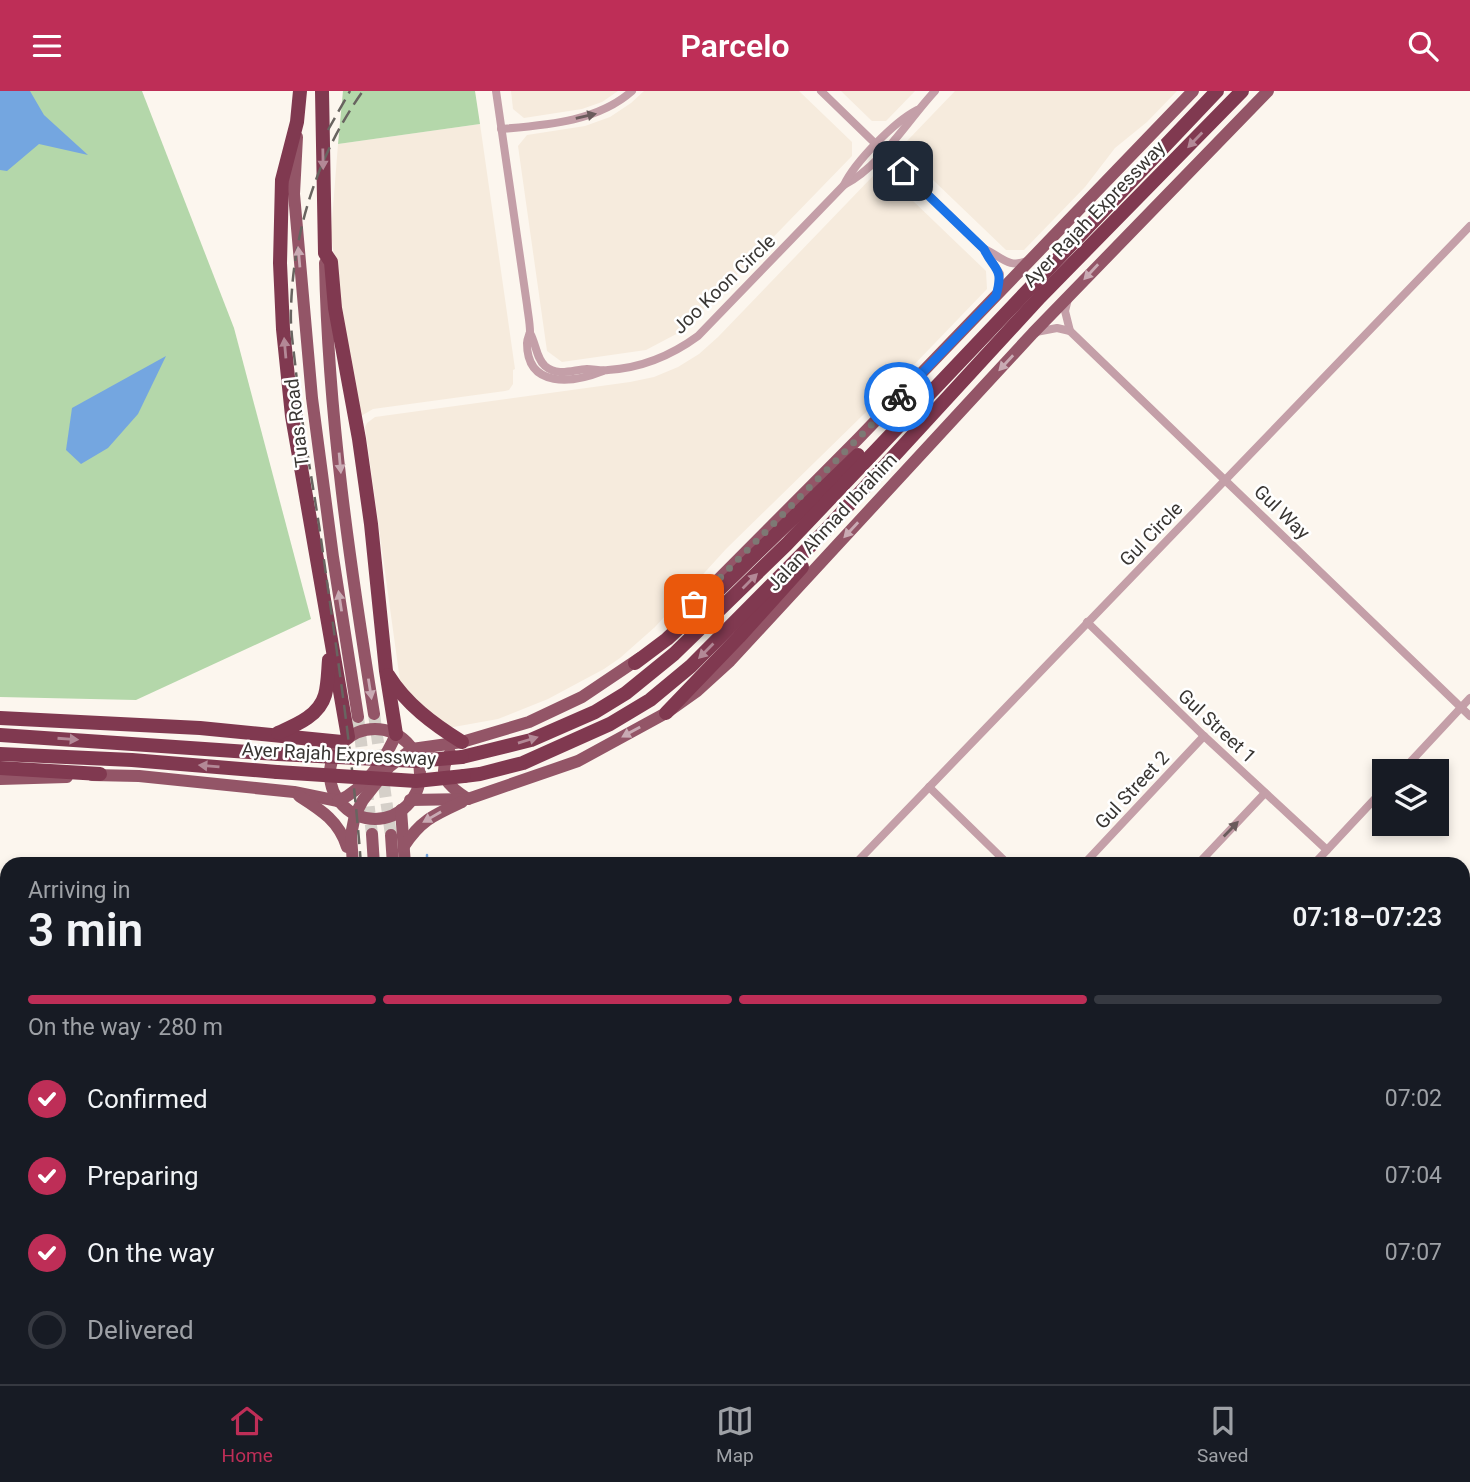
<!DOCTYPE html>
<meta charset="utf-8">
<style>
:root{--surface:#171b24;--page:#242831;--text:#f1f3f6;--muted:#9ea1a6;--line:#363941;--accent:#be2e57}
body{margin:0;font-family:Roboto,sans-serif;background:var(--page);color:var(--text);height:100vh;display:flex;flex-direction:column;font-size:26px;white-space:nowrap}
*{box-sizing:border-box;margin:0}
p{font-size:23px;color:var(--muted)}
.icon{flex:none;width:38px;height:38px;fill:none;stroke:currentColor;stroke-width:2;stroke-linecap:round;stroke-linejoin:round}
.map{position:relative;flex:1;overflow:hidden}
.panel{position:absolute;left:0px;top:766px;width:1470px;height:527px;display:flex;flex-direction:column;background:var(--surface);border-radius:21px 21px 0 0;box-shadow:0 4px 10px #0003}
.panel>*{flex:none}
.fabs{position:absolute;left:1372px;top:668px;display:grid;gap:14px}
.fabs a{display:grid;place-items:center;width:77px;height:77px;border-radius:0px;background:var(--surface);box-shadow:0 4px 10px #0003;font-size:35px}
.pin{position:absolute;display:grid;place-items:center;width:60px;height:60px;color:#fff;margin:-30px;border-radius:14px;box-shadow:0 4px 10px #0006}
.courier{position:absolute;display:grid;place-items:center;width:70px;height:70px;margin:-35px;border:5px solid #1a73e8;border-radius:50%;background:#fff;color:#222;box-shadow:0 2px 9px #0007}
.summary em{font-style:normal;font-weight:600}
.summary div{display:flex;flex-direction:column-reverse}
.summary{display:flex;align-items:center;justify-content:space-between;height:119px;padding:0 28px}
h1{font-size:46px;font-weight:600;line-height:52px}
.bar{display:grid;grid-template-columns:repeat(4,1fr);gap:10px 7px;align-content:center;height:84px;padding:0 28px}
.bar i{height:9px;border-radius:5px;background:var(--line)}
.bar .current{background:var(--accent)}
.bar p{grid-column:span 4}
ol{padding:0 28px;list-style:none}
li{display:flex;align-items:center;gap:21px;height:77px}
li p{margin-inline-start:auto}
li .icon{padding:7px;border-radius:50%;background:var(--accent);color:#fff;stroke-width:4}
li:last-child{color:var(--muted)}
li i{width:38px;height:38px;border:4px solid var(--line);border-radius:50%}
header{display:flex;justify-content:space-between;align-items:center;height:91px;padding:0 28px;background:var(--accent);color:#fff;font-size:32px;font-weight:600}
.tab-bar{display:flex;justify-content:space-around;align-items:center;height:98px;border-top:2px solid var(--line);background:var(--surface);font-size:19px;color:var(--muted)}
.tab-bar a{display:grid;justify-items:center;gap:4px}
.tab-bar .current{color:var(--accent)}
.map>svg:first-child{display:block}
.built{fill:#f6ebdd}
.green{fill:#b4d7aa}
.water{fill:#74a6e0}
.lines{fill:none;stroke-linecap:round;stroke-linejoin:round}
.stream{stroke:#74a6e0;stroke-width:2.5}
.primary-tunnel{stroke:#d5d0c9;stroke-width:12;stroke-dasharray:12 6;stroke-linecap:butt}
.minor{stroke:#c49fa8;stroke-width:8}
.primary{stroke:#935567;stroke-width:12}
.motorway{stroke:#803950;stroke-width:14}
.rail{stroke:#686460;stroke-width:2.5;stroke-dasharray:14 7;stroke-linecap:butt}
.motorway-bridge{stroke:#803950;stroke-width:14}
.oneway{fill:#6a5b5c}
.oneway2{fill:#b38896}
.oneway3{fill:#c9aab3}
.done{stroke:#7d7974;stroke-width:7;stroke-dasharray:0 12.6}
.route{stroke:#1a73e8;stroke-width:9}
.labels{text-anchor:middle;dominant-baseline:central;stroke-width:5;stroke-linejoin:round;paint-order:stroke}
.street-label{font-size:19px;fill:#393633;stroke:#fff}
</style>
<header><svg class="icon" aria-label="menu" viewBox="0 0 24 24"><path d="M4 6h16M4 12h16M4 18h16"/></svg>Parcelo<svg class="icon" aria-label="search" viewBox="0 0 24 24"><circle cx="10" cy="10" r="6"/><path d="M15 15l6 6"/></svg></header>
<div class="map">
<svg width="1470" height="1293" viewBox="0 0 1470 1293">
<rect width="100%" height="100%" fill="#fcf6ee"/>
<g class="built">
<path d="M 511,0 L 618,0 L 602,11 L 582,18 L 524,27 L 513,18 Z"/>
<path d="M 644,0 L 799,0 L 852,51 L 852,65 L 682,240 L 646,259 L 562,271 L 547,260 L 518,55 L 527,44 L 585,35 L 610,26 L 631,12 Z"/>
<path d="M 841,0 L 915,0 L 886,30 L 872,30 Z"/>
<path d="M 955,0 L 1177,0 L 1147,31 L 1115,57 L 1085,96 L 1024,159 L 1006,159 L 907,64 L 907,50 Z"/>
<path d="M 480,33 L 515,278 L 513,279 L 513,293 L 509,299 L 505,300 L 373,318 L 361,325 L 341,219 L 331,142 L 338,53 Z"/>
<path d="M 873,85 L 887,85 L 986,180 L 987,198 L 908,280 L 726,458 L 655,536 L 620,567 L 604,578 L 548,608 L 498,628 L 448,637 L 401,597 L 365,336 L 367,332 L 375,326 L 630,291 L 654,286 L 678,276 L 699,263 L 718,246 Z"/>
</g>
<g class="green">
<path d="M 0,0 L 142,0 L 234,237 L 311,528 L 136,609 L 0,606 Z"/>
<path d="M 343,0 L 475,0 L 480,33 L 338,53 Z"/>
</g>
<g class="water">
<path d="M 0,0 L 30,0 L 44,24 L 88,64 L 39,53 L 7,80 L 0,79 Z"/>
<path d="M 166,265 L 138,323 L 108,357 L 81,373 L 66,359 L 72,317 Z"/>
</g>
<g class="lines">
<g class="stream">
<path d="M 427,774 L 427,764"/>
<path d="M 406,1293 L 407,1286"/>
</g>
<g class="primary-tunnel">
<path d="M 374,623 L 391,744"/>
<path d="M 358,626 L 372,743"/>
</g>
<g class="minor">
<path d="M 496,0 L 527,214 C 528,223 530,232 530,241 C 529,245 527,248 527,252 C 527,298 573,292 603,280"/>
<path d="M 821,0 L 984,158 C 1001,165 1008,178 1027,170"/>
<path d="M 501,38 C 546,34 597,31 632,0"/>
<path d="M 844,94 C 881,75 907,30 935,0"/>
<path d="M 984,158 L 1000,183 L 997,202"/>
<path d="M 1068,208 L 1065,220 L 1070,240 L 1470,625"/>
<path d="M 1036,241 L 1057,237 L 1070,240"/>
<path d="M 530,242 C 536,252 536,267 545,275 C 558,286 572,279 587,278 C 594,278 601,280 608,279 C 641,277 672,264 698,245 L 844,94 C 855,71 894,31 917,19"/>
<path d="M 1087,531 L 1204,645 L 1327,759"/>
<path d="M 1401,681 L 1470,607"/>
<path d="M 929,696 L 1009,774"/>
<path d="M 854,774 L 1470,135"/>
<path d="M 1083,774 L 1204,645"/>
<path d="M 1197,774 L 1265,702"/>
<path d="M 1313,774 L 1384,698"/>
<path d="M 0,984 L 7,984"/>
<path d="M 1463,1013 L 1470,1005"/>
<path d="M 666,1286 L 666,1293"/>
<path d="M 134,1293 L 134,1286"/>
<path d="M 989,1293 L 990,1286"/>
<path d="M 1270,1293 L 1271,1286"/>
</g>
<g class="primary">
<path d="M 297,46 L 294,103 L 312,307 L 333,466 L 358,626"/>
<path d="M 325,172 C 328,324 350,474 374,623"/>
<path d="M 678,529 L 858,348 L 1193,0"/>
<circle cx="375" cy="683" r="45"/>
<path d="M 450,662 C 436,685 448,695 468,708"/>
<path d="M 92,684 L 139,685 L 294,701 L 338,710"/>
<path d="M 0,688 L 67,686"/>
<path d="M 299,705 C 321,719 339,730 347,756"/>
<path d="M 410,709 L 468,708 L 578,670 L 666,622 L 697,600 L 730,570 L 1033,242 L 1268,0"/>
<path d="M 338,710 C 363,699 386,668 396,643"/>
<path d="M 401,719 L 405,774"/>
<path d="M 372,743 L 374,774"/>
<path d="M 391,744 L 393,774"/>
<path d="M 404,755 C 421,729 434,724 462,711"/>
<path d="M 353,774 L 351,744 L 355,724 L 363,709 L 389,676 L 412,658 L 462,651 L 529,631 L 582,606 L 640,567"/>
<path d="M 348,1293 L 349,1286"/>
<path d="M 367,1293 L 367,1289"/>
<path d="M 381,1293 L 382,1286"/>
<path d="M 392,1293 L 392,1286"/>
</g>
<g class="motorway">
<path d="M 300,0 L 297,31 L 282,89 L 280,172 L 283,238 L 292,325 L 348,646"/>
<path d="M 322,0 L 325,162 L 331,171 L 335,217 L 359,348 L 371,433 L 386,580 L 396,643"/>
<path d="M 635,572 L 667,548 L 695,522 L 858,364"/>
<path d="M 388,584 C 406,613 433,633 462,651"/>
<path d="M 666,622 L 739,546 L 802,476"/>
<path d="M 0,627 L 200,637 L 342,651"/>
<path d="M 278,642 C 296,634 319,625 325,604 C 328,593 328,580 329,569"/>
<path d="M 0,644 L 278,663"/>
<path d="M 0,663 L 132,669 L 277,681"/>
<path d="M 462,666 L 531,649 L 595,621 L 626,602 L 674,563 L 787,453 L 1217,0"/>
<path d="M 0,677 L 100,683"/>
<path d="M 464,685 L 480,683 L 523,672 L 610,633 L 650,609 L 691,575 L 823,442 L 1040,206 L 1242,0"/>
</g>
<g class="rail">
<path d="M 328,39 L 350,0"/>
<path d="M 361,774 C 353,665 336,556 321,448 C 313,392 302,337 296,281 C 294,260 290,239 291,218 C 293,140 318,63 363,0"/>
<path d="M 362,1293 L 362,1286"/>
<path d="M 378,1293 L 379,1286"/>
</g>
<g class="motorway-bridge">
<path d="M 278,663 L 416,670 L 462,666"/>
<path d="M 277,681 L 416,690 L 464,685"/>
</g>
</g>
<defs><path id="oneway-solid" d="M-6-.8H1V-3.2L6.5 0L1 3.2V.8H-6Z" transform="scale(1.75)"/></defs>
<g class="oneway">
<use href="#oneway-solid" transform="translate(586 25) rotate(-13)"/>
<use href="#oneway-solid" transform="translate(1231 738) rotate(-46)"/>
</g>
<g class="oneway2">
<use href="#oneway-solid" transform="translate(1195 49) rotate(134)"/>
<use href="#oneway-solid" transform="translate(323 68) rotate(89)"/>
<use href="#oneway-solid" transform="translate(285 257) rotate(-95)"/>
<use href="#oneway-solid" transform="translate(750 490) rotate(-45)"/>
<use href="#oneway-solid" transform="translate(706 560) rotate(135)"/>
<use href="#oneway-solid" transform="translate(68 648) rotate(4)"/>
<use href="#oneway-solid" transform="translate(528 649) rotate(-17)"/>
<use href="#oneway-solid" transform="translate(209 675) rotate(-175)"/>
</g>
<g class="oneway3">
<use href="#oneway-solid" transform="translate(299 166) rotate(-95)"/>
<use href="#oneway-solid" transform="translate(1091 181) rotate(133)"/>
<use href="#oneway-solid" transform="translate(1006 272) rotate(133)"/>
<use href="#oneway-solid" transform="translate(340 372) rotate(85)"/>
<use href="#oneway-solid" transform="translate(851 439) rotate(133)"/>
<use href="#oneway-solid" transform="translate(340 510) rotate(-99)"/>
<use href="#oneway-solid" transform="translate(370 598) rotate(81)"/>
<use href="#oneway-solid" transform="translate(631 641) rotate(151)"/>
<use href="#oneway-solid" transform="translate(432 726) rotate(150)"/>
</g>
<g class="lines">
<path class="done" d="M 694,513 L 899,306"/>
<path class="route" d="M 899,306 L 996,205 C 1004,176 995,181 984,158 L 903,80"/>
</g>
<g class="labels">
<g class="street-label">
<text transform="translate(1094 123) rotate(-46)">Ayer Rajah Expressway</text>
<text transform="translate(724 193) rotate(-44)">Joo Koon Circle</text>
<text transform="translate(297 332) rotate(-97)">Tuas Road</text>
<text transform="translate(1282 421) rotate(44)">Gul Way</text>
<text transform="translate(832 431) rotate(-47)">Jalan Ahmad Ibrahim</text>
<text transform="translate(1151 443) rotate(-46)">Gul Circle</text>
<text transform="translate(1217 635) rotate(43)">Gul Street 1</text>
<text transform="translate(339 663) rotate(3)">Ayer Rajah Expressway</text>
<text transform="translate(1132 699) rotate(-47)">Gul Street 2</text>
</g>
</g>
</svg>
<div class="fabs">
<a><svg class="icon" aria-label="layers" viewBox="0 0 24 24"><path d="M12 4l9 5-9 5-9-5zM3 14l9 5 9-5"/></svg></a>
</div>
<div class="pin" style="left:694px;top:513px;background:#ea580c"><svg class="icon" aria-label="bag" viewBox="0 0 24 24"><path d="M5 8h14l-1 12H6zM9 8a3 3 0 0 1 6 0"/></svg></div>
<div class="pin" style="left:903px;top:80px;background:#1f2937"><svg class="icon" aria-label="home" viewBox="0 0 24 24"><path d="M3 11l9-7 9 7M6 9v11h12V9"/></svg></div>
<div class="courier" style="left:899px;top:306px"><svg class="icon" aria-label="bike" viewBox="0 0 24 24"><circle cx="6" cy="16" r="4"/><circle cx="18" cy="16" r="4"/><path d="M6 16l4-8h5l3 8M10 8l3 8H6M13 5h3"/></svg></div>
<section class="panel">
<div class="summary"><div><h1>3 min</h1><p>Arriving in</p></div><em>07:18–07:23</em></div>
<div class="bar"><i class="current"></i><i class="current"></i><i class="current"></i><i></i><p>On the way · 280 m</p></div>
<ol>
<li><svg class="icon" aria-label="check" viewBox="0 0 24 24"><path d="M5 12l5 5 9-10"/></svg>Confirmed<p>07:02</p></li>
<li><svg class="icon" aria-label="check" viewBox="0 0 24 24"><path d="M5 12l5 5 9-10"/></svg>Preparing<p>07:04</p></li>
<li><svg class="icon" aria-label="check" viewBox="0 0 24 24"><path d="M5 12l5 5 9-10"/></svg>On the way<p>07:07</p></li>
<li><i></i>Delivered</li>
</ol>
</section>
</div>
<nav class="tab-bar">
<a class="current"><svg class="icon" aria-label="home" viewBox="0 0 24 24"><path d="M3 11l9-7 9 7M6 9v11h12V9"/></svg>Home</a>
<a><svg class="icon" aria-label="map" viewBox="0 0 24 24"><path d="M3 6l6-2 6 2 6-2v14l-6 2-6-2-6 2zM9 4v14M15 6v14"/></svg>Map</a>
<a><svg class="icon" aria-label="saved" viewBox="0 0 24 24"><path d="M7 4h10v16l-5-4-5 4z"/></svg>Saved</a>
</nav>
